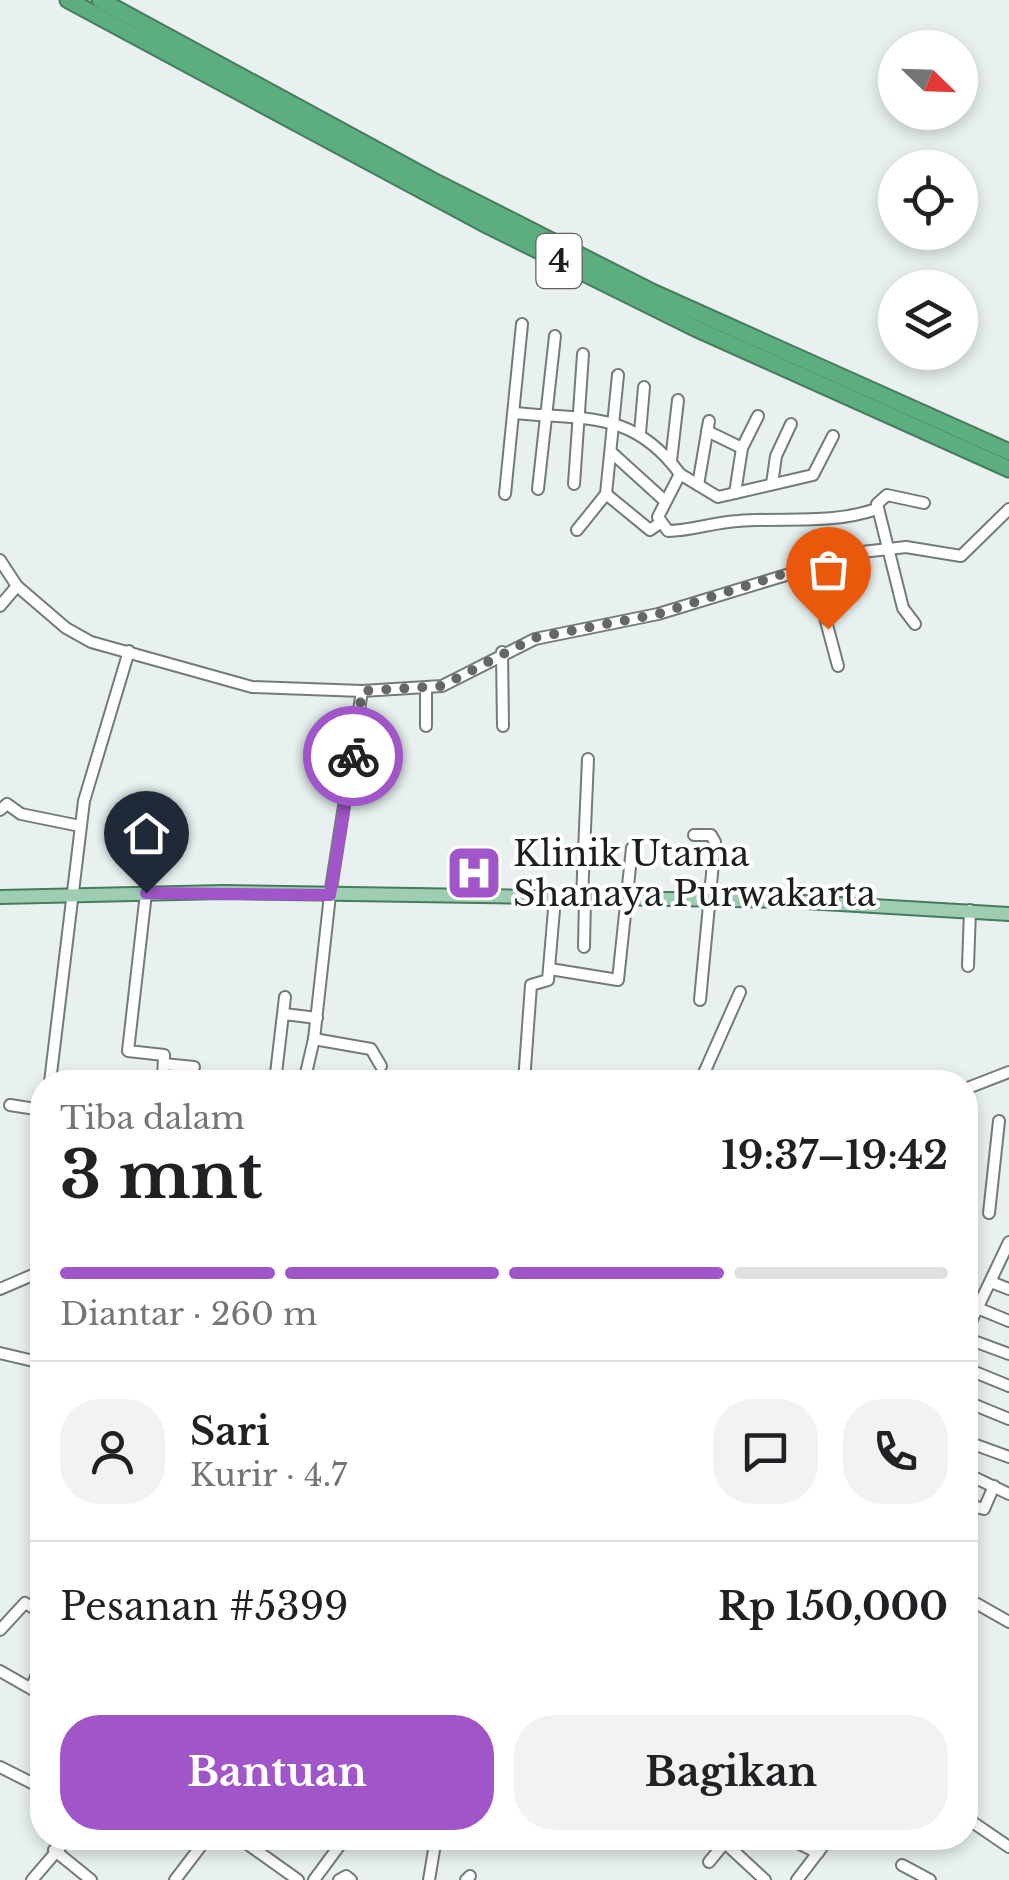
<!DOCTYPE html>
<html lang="id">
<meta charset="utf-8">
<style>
:root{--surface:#fff;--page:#f2f2f2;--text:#202124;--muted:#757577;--line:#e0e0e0;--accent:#a055c8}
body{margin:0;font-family:"Libre Baskerville",serif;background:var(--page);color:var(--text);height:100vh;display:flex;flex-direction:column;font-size:38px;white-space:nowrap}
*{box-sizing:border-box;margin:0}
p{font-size:32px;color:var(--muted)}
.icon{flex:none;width:55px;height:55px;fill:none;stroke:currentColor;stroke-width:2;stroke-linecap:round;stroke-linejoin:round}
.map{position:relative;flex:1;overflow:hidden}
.sheet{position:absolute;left:30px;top:1070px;width:948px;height:780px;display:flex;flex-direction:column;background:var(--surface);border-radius:40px;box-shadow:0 5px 15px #0003}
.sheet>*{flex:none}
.needle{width:65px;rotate:113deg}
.controls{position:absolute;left:878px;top:30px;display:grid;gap:20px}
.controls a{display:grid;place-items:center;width:100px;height:100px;border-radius:50%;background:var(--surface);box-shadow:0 5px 15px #0003;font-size:50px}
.pin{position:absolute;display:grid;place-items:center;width:85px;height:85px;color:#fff;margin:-102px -42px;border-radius:50% 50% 50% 0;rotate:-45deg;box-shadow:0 0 10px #0007}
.pin .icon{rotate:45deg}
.courier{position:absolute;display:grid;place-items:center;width:100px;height:100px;margin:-50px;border:8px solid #a055c8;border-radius:50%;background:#fff;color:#222;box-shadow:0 2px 12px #0007}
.head em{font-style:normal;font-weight:700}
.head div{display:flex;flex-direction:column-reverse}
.head{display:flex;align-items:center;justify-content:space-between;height:170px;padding:0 30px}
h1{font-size:65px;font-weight:700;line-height:75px}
.bar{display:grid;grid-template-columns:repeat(4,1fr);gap:15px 10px;align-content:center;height:120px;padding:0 30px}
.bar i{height:12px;border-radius:8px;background:var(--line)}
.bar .current{background:var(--accent)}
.bar p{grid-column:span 4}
.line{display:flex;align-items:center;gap:25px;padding:0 30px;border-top:2px solid var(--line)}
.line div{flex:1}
.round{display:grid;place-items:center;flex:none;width:105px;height:105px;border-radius:40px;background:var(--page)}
.cta{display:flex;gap:20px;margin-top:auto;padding:20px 30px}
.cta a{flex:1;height:115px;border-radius:40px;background:var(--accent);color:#fff;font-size:40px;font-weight:700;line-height:115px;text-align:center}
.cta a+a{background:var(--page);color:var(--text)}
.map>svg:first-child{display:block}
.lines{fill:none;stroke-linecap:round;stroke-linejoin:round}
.minor-casing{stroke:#737b79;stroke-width:14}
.major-casing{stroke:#467c5d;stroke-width:16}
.highway-casing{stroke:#467c5d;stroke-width:19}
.minor{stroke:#fff;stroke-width:10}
.major{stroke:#9eceb2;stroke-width:12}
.highway{stroke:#5dae7f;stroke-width:15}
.done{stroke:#636867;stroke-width:10;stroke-dasharray:0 18}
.route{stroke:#a055c8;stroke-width:12}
.labels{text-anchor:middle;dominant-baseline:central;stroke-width:8;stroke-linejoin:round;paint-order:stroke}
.shield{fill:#fff;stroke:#606262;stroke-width:2.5}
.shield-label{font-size:32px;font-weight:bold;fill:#1c1f1e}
.poi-label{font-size:35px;fill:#1c1f1e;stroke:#fff;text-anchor:start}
</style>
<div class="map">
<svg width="1009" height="1880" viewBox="0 0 1009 1880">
<rect width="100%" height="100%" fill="#e8f1ef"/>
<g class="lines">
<g class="minor-casing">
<g id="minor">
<path d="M 514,413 C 586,420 633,410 680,474 L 658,517 L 668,531 C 691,531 715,522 738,521 C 787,517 829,525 877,509"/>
<path d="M 707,431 L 742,448"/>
<path d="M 640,433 L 644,387"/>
<path d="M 611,452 L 665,501"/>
<path d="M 671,461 L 678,400"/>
<path d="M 680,474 L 718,497 L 813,475 L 833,436"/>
<path d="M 574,484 L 583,354"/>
<path d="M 772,484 L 776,456 L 791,424"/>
<path d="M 698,485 L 709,421"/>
<path d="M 538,489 L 555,336"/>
<path d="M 735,493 L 742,448 L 758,416"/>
<path d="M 505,494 L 522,324"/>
<path d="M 606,494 L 650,530 L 660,523"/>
<path d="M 577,530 L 606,494 L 618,375"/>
<path d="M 0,560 L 17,586 L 66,628 L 91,642 L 252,687 L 362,691 L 442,686 L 535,639 L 658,614 L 862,552 L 906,547 L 961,556 L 1009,509"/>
<path d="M 811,565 L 838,666"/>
<path d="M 0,606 L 17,586"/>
<path d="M 915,624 L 903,608 L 877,504 L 887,495 L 924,503"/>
<path d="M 502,652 L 503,726"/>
<path d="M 426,726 L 426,688"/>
<path d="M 351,770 L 391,774"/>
<path d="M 0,810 L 7,804 L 21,814 L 80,826"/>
<path d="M 694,835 L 711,835 L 715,842 L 700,1000"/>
<path d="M 146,893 L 128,1051 L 164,1055 L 163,1082"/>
<path d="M 582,898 L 588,759"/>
<path d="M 584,947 L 585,898"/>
<path d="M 968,966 L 970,910"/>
<path d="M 550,969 L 618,980 L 632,848"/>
<path d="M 284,1014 L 317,1018"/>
<path d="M 314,1039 L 371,1049 L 381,1066"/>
<path d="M 164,1064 L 194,1067"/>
<path d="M 50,1082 L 84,801 L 129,651"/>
<path d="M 275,1082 L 285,997"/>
<path d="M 304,1082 L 314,1039 L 330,895 L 362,691"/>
<path d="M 524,1082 L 531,985 L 548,980 L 555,898"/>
<path d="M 700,1082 L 740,992"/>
<path d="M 965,1089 L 1009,1072"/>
<path d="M 10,1105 L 42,1110"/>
<path d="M 989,1213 L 999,1121"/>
<path d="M 991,1282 L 1009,1289"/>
<path d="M 0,1289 L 42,1271"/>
<path d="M 965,1303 L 1009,1321"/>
<path d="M 965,1334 L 1009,1242"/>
<path d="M 971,1340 L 1009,1354"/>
<path d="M 0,1353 L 42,1363"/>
<path d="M 965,1368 L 1009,1386"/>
<path d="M 965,1401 L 1009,1419"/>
<path d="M 965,1441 L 1009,1457"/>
<path d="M 965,1473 L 1009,1494"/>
<path d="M 965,1504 L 984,1509 L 994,1486"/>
<path d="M 965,1597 L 1009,1622"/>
<path d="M 0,1630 L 25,1603 L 42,1613"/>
<path d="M 0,1671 L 42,1695"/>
<path d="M 31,1688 L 42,1664"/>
<path d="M 0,1767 L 42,1788"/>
<path d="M 965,1817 L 1009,1847"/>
<path d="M 239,1838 L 298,1880"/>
<path d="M 788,1838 L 818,1853"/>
<path d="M 725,1843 L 765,1880"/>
<path d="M 54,1850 L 91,1880"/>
<path d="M 709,1862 L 727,1840"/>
<path d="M 902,1865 L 930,1880"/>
<path d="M 32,1880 L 68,1838"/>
<path d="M 175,1880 L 207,1838"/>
<path d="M 314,1880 L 345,1838"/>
<path d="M 339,1880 L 346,1876 L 351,1880"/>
<path d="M 429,1880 L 436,1838"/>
<path d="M 466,1880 L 470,1876"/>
<path d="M 797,1880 L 829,1838"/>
</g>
</g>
<g class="major-casing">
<path id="major" d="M 0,897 L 223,892 L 789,901 L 1009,914"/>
</g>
<g class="highway-casing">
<g id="highway">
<path d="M 68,0 L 483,223 L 695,328 L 1009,469"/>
<path d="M 100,0 L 437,183 L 652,292 L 1009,452"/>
</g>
</g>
<use href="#minor" class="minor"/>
<use href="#major" class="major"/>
<use href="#highway" class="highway"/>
</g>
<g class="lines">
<path class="done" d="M 353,756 L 362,691 L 442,686 L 534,638 L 658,614 L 811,565 L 828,629"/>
<path class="route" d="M 146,893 L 330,895 L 353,756"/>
</g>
<defs>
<g id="hospital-square" transform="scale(2.875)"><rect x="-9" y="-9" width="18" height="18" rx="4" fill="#a055c8" stroke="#fff"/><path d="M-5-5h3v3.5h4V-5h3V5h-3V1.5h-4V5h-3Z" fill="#fff"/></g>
</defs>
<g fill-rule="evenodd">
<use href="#hospital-square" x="474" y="873"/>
</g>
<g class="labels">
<rect class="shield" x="536.5" y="234" width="45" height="54" rx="8"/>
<g class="shield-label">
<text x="559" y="261">4</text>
</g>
<g class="poi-label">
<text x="513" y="853">Klinik Utama<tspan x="513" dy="40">Shanaya Purwakarta</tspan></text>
</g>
</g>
</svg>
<div class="controls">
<a><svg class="needle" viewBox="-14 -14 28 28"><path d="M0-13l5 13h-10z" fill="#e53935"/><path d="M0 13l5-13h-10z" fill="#757577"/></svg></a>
<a><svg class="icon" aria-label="locate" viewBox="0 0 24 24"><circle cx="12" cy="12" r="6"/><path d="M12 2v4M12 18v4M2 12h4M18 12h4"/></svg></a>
<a><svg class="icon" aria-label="layers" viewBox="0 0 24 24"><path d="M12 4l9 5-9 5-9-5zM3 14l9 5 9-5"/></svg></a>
</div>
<div class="pin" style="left:828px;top:629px;background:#ea580c"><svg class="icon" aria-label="bag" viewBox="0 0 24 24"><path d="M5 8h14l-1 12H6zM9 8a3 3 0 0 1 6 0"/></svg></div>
<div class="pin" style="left:146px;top:893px;background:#1f2937"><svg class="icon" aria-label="home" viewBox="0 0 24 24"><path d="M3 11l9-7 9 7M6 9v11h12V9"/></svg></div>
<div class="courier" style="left:353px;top:756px"><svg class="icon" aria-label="bike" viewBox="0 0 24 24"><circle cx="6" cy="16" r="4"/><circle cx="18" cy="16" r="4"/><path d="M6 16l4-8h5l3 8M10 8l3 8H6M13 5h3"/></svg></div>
<section class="sheet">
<div class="head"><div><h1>3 mnt</h1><p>Tiba dalam</p></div><em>19:37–19:42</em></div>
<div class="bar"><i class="current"></i><i class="current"></i><i class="current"></i><i></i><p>Diantar · 260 m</p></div>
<div class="line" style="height:180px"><a class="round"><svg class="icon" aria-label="person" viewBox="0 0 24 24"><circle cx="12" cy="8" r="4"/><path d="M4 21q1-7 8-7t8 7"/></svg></a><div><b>Sari</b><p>Kurir · 4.7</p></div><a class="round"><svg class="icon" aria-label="chat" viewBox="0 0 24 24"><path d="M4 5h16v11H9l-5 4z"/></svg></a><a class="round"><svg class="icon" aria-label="phone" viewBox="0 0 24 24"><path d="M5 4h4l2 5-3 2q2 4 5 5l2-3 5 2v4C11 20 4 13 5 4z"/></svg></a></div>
<div class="line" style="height:130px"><div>Pesanan #5399</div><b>Rp 150,000</b></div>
<div class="cta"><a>Bantuan</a><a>Bagikan</a></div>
</section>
</div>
